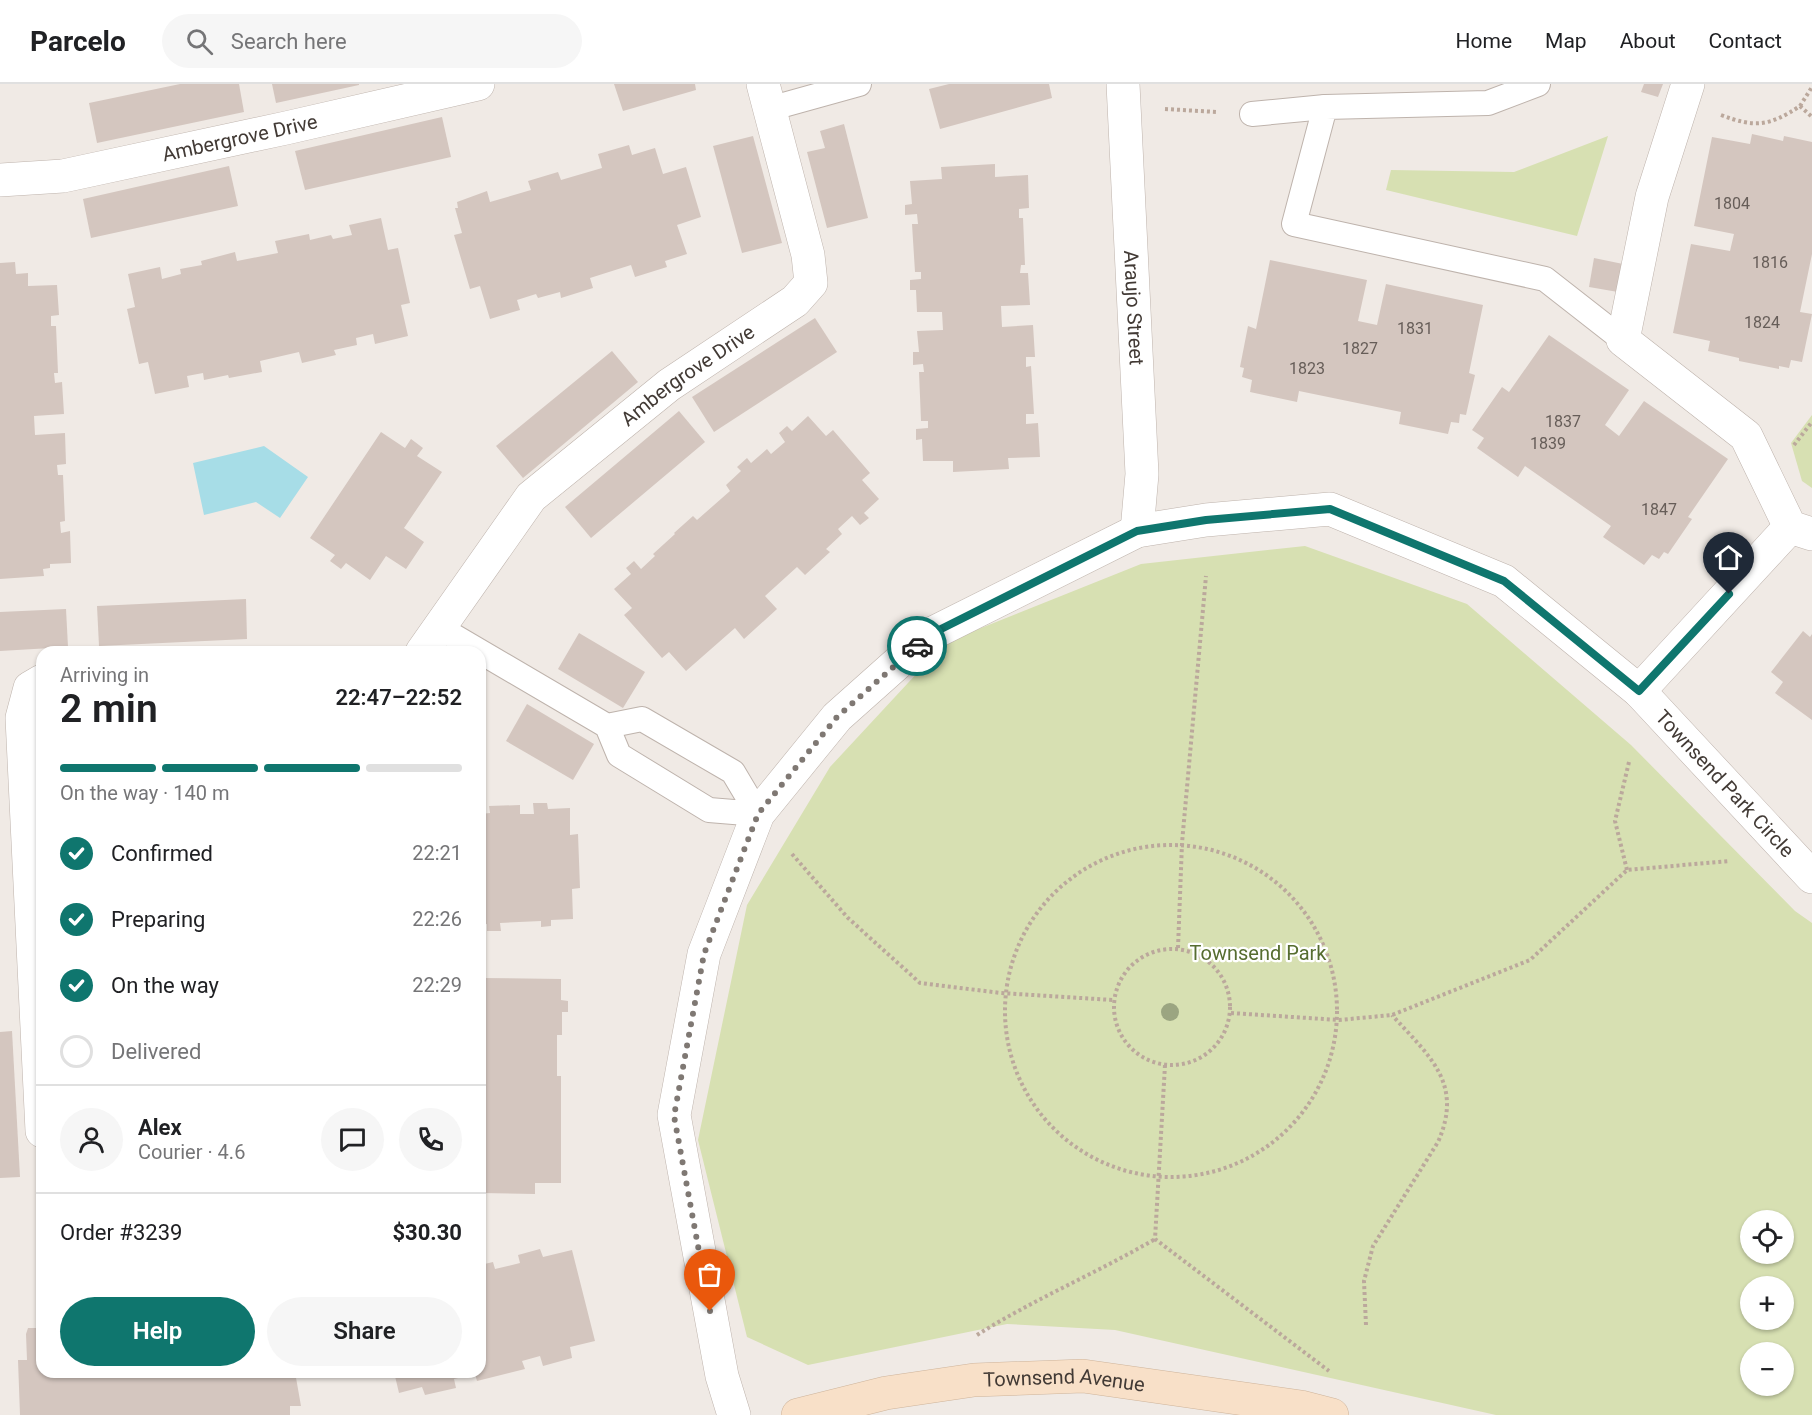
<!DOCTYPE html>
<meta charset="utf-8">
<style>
:root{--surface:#fff;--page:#f6f6f6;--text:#202124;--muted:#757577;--line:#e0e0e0;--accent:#0f766e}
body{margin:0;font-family:Roboto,sans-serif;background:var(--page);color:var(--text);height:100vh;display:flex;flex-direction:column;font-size:22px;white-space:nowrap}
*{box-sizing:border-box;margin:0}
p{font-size:20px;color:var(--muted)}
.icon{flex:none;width:33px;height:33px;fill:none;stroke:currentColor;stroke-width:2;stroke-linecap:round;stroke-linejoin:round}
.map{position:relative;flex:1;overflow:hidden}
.details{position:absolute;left:36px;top:562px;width:450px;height:732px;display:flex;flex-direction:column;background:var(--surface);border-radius:18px;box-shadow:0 2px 4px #0004}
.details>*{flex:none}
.buttons{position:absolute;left:1740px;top:1126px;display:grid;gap:12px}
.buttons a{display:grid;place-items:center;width:54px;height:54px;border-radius:50%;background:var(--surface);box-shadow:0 2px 4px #0004;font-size:30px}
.pin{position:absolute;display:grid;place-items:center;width:51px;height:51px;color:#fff;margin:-62px -26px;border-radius:50% 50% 50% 0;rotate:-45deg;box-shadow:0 0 6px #0007}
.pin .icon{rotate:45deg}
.courier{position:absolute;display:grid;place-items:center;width:60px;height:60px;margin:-30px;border:4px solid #0f766e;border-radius:50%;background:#fff;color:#222;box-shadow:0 2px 8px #0007}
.head em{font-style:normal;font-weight:600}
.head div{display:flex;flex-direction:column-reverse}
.head{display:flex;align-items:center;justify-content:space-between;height:102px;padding:0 24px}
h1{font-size:39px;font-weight:600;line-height:45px}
.bar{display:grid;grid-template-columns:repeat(4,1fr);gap:9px 6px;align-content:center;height:72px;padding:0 24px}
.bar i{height:8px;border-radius:4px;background:var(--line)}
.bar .selected{background:var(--accent)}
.bar p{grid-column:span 4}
.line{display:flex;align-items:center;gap:15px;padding:0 24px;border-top:2px solid var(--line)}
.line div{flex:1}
.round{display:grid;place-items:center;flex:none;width:63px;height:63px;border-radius:32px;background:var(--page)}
ol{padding:0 24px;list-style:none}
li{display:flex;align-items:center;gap:18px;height:66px}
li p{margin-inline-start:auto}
li .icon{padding:6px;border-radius:50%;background:var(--accent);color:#fff;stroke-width:4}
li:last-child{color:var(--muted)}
li i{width:33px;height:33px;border:3px solid var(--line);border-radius:50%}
.primary-button{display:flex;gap:12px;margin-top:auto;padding:12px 24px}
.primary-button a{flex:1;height:69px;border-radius:36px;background:var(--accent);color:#fff;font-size:24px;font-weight:600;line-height:69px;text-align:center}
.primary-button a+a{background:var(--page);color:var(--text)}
header{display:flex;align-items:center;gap:36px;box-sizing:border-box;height:84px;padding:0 30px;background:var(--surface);border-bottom:2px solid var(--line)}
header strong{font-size:28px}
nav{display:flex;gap:33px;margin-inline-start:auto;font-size:21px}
.search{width:420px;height:54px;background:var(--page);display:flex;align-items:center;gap:15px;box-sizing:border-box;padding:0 21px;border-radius:33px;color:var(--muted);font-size:22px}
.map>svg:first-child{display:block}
.green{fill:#d7e0b2;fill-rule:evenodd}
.water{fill:#a7dde7}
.building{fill:#d4c6bf}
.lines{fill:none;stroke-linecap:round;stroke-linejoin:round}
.lane-casing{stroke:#beb3ac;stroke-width:26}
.street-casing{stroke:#beb3ac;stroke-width:34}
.secondary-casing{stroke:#ceb49b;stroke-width:34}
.path{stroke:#bba89c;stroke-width:4;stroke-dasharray:3 3;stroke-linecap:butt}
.lane{stroke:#fff;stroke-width:24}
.street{stroke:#fff;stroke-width:33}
.secondary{stroke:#f8e0c8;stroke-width:33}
.tree{fill:#9ba581}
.done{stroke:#7f7873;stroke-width:6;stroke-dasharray:0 10.8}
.route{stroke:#0f766e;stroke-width:8}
.labels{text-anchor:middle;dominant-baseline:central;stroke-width:4.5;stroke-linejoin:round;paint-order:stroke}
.number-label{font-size:16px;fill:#665d58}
.street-label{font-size:20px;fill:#423a35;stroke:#fff}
.park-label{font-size:20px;fill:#566d30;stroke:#fff}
</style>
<header>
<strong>Parcelo</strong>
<div class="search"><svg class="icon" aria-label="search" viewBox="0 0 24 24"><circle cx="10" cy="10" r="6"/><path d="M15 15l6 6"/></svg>Search here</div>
<nav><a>Home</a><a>Map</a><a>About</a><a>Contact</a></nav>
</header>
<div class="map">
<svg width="1812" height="1331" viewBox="0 0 1812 1331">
<rect width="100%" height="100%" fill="#f0eae5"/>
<g class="green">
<path d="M 1608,52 L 1577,152 L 1386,106 L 1391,86 L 1514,88 Z"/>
<path d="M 1812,331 L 1812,404 L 1802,397 L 1791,359 Z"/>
<path d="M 1305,462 L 1467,520 L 1631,661 L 1795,827 L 1812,839 L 1812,1331 L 1496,1331 L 1115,1246 L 1007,1240 L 808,1281 L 747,1253 L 698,1056 L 747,821 L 830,683 L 946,558 L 1141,480 ZM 1750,1137 L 1784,1137 L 1784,1170 L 1750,1170 ZM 1750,1203 L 1784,1203 L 1784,1236 L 1750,1236 ZM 1750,1269 L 1784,1269 L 1784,1302 L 1750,1302 Z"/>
</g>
<path class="water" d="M 264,362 L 308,393 L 280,434 L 256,418 L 204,431 L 193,379 Z"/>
<g class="building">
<path d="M 180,0 L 239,0 L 244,28 L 97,59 L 89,19 Z"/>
<path d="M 272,0 L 359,0 L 359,1 L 276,19 Z"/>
<path d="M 614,0 L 695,0 L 696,6 L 623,27 Z"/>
<path d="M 949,0 L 1049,0 L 1052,14 L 940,45 L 929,5 Z"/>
<path d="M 1644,0 L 1663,0 L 1658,13 L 1641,8 Z"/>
<path d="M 442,33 L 451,73 L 305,106 L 295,67 Z"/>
<path d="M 844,40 L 868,134 L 827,144 L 807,68 L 825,64 L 820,47 Z"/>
<path d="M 1752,50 L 1783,57 L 1784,52 L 1812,58 L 1812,170 L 1800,228 L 1812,230 L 1802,278 L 1791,276 L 1789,284 L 1779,282 L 1779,285 L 1739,277 L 1739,274 L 1708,267 L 1710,257 L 1673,249 L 1691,160 L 1730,167 L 1734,150 L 1694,142 L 1712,53 L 1750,60 Z"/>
<path d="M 753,52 L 782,159 L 742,169 L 713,62 Z"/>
<path d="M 629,61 L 632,71 L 655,64 L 663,90 L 686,83 L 701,133 L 677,141 L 687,170 L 665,177 L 667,183 L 635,193 L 631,181 L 590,194 L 593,204 L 561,214 L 560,208 L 538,214 L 536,210 L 517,216 L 520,226 L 490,235 L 480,202 L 470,205 L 454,151 L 462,149 L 455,124 L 458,124 L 457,118 L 487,107 L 490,118 L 531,106 L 528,97 L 558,88 L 561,96 L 602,84 L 598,70 Z"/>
<path d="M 995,80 L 995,93 L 1028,91 L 1029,124 L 1019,125 L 1019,134 L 1023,134 L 1025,181 L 1021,181 L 1020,189 L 1028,189 L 1030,221 L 1001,222 L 1002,243 L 1033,241 L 1035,273 L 1026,273 L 1026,283 L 1031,282 L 1034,330 L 1026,330 L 1026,340 L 1038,339 L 1040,373 L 1008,374 L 1009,385 L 953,388 L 953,377 L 923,377 L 922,355 L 916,356 L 916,345 L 928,344 L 928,337 L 921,337 L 919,288 L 924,288 L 923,280 L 913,281 L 913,268 L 919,268 L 917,247 L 943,246 L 942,228 L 917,228 L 916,206 L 910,206 L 910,196 L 921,195 L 921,188 L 915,188 L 912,140 L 918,140 L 917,130 L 905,131 L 905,121 L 912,120 L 910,97 L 942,95 L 941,83 Z"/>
<path d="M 229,82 L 238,122 L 91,154 L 83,115 Z"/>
<path d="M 381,134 L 388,166 L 398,164 L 410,219 L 401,221 L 408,252 L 375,260 L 373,250 L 356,254 L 357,261 L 334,266 L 336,271 L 302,279 L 299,268 L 260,277 L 262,288 L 229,294 L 228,291 L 204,296 L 203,289 L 187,292 L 189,303 L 155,310 L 148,278 L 139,280 L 127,225 L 135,223 L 128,190 L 160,183 L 162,195 L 181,190 L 180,185 L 202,181 L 201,177 L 235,168 L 237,177 L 278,169 L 275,157 L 309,150 L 310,156 L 331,151 L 333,155 L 352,151 L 349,141 Z"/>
<path d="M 1594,174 L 1623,180 L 1618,208 L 1589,203 Z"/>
<path d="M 1270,176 L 1367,196 L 1358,237 L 1377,241 L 1386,200 L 1483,221 L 1469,289 L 1475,291 L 1466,331 L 1460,330 L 1459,339 L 1451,338 L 1448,350 L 1399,340 L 1401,328 L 1299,307 L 1297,318 L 1250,308 L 1252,296 L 1242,293 L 1244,284 L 1240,283 L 1248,242 L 1256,245 Z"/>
<path d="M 15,178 L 16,190 L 28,189 L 28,202 L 57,201 L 59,231 L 51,232 L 51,242 L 56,242 L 58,289 L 54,289 L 55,299 L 62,298 L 64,330 L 34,332 L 35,351 L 65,349 L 66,380 L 57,381 L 58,391 L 63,391 L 65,437 L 60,438 L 61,449 L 70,447 L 71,479 L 50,480 L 50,484 L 43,485 L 44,492 L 0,495 L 0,179 Z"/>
<path d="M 815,234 L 837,268 L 714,348 L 692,313 Z"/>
<path d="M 1549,251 L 1629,306 L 1605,341 L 1619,352 L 1644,317 L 1728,375 L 1688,433 L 1692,435 L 1668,470 L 1664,468 L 1659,475 L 1652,471 L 1644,481 L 1603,453 L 1611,442 L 1525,382 L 1518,393 L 1477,364 L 1484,354 L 1472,346 L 1502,303 L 1509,308 Z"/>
<path d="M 612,267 L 638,298 L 523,394 L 496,362 Z"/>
<path d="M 679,327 L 705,358 L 591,454 L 565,423 Z"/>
<path d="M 808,332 L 826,352 L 833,346 L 870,389 L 862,396 L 879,415 L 864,429 L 869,434 L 860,441 L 852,432 L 838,445 L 842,450 L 826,465 L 830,468 L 805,491 L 797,483 L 765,512 L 777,525 L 744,555 L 735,544 L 686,587 L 669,568 L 662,574 L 624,531 L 632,524 L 614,505 L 631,490 L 626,484 L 634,477 L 641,485 L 655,472 L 653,470 L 675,450 L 674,449 L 693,432 L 697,436 L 730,407 L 726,401 L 741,387 L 737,383 L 747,374 L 751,379 L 767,365 L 771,370 L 785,358 L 779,349 L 787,342 L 792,347 Z"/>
<path d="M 381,348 L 405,364 L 411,355 L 423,364 L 417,372 L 442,388 L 404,444 L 424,458 L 406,485 L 386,472 L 370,496 L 346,479 L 341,485 L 330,477 L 335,471 L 310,454 Z"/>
<path d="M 246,515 L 247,555 L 99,562 L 97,522 Z"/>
<path d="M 66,525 L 68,563 L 0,567 L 0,528 Z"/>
<path d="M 1803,547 L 1810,553 L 1812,550 L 1812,636 L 1775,609 L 1783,598 L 1771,588 Z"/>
<path d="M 579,549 L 645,588 L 623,624 L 558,585 Z"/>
<path d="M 527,620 L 594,660 L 573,696 L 506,657 Z"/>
<path d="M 533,719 L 547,719 L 548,725 L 570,724 L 570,751 L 578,750 L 580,804 L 572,805 L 573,835 L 551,836 L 551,842 L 541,843 L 541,837 L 500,839 L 501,847 L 487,847 L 487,840 L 480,841 L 480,730 L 490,729 L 489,722 L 520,721 L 520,730 L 534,730 Z"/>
<path d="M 480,894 L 561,895 L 561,916 L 568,917 L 568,928 L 562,928 L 562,951 L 557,951 L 557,992 L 561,992 L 561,1099 L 535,1099 L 535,1110 L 480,1109 Z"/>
<path d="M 12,947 L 20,1093 L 0,1094 L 0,948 Z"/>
<path d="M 540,1165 L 543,1173 L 572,1166 L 595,1257 L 570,1263 L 572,1274 L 543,1282 L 540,1272 L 522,1277 L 525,1285 L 477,1297 L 475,1290 L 454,1295 L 456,1304 L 425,1311 L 422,1303 L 399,1309 L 394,1288 L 480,1288 L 480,1181 L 493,1178 L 495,1185 L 520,1179 L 518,1171 Z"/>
<path d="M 28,1244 L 42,1244 L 42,1288 L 295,1288 L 301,1322 L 290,1322 L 290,1331 L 20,1331 L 18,1276 L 27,1276 L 26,1250 Z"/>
</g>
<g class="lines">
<g class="lane-casing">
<g id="lane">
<path d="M 1538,0 L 1488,19 L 1325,23 L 1294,140 L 1545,195 L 1623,256"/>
<path d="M 769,25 L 859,0"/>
<path d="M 1252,30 L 1325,23"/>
<path d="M 440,544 L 607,642 L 619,671 L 709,726 L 758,730 L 733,688 L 642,635 L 607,642"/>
</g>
</g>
<g class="street-casing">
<g id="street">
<path id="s1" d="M 1123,0 L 1142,390 L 1137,447"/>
<path d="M 1688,0 L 1652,113 L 1623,256 L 1746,352 L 1790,443 L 1812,450"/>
<path id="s2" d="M 0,96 L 63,92 L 286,44 L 478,0"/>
<path id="s3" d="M 422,568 L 531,413 L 669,301 L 795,217 L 811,199 L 808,171 L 763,0"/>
<path d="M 42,597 L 30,604 L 22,634 L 42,1047"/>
<path d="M 1639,607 L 1790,443"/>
<path id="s4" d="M 734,1331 L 722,1292 L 674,1031 L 704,870 L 758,730 L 837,633 L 929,551 L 1137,447 L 1206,436 L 1330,425 L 1504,497 L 1639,607 L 1812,793"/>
</g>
</g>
<g class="secondary-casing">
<g id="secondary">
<path id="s5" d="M 798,1331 L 886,1309 L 974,1296 L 1083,1292 L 1301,1323 L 1332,1331"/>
</g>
</g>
<g class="path">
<path d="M 1800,22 L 1812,3"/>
<path d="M 1165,25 L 1217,28"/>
<path d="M 1721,31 C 1755,44 1770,42 1800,22 L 1812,33"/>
<path d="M 1794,361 L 1812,338"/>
<circle cx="1171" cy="927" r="166"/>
<path d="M 792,770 L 848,834 L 920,899 L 1001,909 L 1113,916"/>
<path d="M 1627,786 L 1615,737 L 1629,678"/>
<path d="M 1178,864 L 1182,759 L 1206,492"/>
<circle cx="1172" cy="923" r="58"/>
<path d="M 1231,929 L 1339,936 L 1392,931 L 1530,876 L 1627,786 L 1729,777"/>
<path d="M 1165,981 L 1155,1155 L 1329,1287"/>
<path d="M 1366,1241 L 1364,1197 L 1373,1162 L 1438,1058 C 1464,999 1429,972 1392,931"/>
<path d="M 977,1251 C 1034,1215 1097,1189 1155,1155"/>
</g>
<use href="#lane" class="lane"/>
<use href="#street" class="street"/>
<use href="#secondary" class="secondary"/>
</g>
<circle class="tree" cx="1170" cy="928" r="9"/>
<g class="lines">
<path class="done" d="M 710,1227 L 674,1032 L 704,870 L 758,730 L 837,633 L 917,562"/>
<path class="route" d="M 917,562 L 929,551 L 1137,447 L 1206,436 L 1330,425 L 1504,497 L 1639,607 L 1729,510"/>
</g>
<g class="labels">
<g class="number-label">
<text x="1732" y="119">1804</text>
<text x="1770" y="178">1816</text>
<text x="1762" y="238">1824</text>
<text x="1415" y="244">1831</text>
<text x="1360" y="264">1827</text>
<text x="1307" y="284">1823</text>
<text x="1563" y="337">1837</text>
<text x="1548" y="359">1839</text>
<text x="1659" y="425">1847</text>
</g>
<g class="street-label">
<text stroke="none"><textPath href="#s2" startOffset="244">Ambergrove Drive</textPath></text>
<text stroke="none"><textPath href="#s1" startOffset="224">Araujo Street</textPath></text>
<text stroke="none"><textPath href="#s3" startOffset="388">Ambergrove Drive</textPath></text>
<text stroke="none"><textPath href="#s4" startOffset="1784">Townsend Park Circle</textPath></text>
<text stroke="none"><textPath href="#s5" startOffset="270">Townsend Avenue</textPath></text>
</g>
<g class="park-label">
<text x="1258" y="869">Townsend Park</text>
</g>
</g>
</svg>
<div class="buttons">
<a><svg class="icon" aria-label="locate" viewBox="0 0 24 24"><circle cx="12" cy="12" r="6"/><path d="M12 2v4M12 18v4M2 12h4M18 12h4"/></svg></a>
<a>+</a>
<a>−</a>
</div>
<div class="pin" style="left:710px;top:1227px;background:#ea580c"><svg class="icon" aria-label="bag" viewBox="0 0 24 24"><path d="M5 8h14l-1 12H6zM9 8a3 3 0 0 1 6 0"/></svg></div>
<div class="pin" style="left:1729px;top:510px;background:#1f2937"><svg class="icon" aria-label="home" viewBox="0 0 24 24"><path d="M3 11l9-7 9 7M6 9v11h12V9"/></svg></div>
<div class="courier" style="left:917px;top:562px"><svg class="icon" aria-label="car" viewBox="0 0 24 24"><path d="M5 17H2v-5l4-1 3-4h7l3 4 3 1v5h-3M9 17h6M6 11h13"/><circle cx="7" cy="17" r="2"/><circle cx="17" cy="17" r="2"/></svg></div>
<section class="details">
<div class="head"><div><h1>2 min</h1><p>Arriving in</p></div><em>22:47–22:52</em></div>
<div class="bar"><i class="selected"></i><i class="selected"></i><i class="selected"></i><i></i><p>On the way · 140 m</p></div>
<ol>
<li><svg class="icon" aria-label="check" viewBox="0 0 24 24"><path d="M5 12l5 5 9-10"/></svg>Confirmed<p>22:21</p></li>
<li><svg class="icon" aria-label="check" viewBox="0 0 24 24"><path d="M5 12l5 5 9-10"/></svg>Preparing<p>22:26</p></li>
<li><svg class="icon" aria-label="check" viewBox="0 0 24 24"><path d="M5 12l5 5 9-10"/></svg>On the way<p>22:29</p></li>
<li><i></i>Delivered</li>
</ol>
<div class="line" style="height:108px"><a class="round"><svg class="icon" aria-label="person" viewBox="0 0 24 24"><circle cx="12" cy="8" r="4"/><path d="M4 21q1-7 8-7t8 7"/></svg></a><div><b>Alex</b><p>Courier · 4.6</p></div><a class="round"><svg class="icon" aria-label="chat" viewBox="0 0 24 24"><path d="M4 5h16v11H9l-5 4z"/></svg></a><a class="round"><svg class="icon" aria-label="phone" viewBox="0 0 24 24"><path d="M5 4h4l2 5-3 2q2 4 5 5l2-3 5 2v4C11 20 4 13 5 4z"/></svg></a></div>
<div class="line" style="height:78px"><div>Order #3239</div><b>$30.30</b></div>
<div class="primary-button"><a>Help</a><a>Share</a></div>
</section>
</div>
